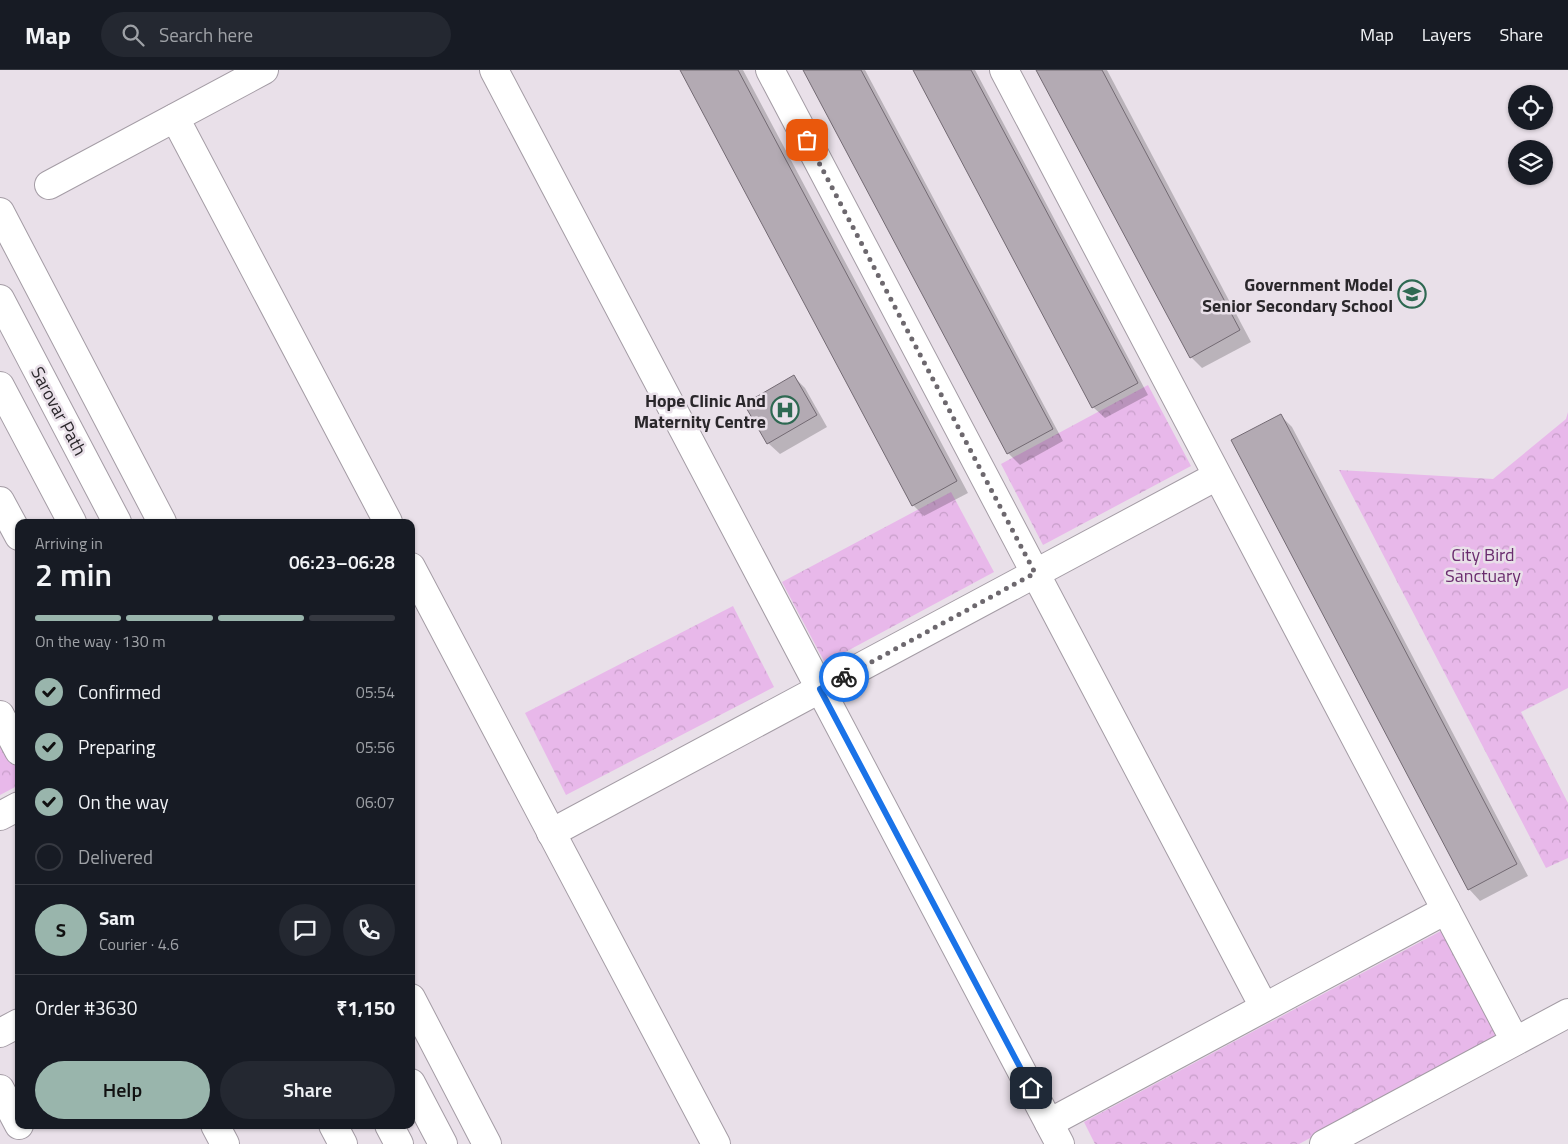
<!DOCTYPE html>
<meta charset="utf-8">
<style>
:root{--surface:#171b24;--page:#242831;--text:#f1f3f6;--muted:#9ea1a6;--line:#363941;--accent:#99b5ac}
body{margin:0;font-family:"Titillium Web",sans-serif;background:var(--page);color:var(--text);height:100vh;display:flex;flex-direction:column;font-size:19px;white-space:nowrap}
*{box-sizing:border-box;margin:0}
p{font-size:16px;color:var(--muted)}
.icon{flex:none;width:28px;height:28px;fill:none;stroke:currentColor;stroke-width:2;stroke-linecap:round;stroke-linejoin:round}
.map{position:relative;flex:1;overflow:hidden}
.side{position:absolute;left:15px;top:449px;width:400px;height:610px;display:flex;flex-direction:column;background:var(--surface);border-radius:10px;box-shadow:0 1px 4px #0004}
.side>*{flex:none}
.controls{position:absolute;left:1508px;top:15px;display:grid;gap:10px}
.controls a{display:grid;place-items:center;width:45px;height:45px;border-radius:50%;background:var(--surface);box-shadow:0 1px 4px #0004;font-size:25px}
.pin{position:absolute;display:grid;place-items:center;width:42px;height:42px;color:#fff;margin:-21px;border-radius:10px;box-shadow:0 2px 8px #0006}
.courier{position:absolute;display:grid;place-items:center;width:50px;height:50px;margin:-25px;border:4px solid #1a73e8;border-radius:50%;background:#fff;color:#222;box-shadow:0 1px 6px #0007}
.summary em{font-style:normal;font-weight:600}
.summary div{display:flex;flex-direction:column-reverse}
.summary{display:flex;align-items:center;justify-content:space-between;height:85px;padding:0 20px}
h1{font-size:32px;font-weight:600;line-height:38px}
.bar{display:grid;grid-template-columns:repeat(4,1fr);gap:8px 5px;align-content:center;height:60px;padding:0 20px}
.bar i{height:6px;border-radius:4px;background:var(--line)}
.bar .selected{background:var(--accent)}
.bar p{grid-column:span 4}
.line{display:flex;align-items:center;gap:12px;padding:0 20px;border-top:1px solid var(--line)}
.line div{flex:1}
.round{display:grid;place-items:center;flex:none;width:52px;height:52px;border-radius:26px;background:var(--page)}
ol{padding:0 20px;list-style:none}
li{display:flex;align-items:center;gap:15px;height:55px}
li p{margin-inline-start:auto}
li .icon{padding:5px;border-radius:50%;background:var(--accent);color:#111;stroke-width:4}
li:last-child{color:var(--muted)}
li i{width:28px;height:28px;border:2px solid var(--line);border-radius:50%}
.action{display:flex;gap:10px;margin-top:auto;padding:10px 20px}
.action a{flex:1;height:58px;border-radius:30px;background:var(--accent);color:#111;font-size:20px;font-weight:600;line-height:58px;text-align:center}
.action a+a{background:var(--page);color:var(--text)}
header{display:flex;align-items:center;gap:30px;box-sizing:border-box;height:70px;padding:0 25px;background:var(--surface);border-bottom:1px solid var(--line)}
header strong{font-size:24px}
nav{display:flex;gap:28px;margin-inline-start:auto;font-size:18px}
.search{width:350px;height:45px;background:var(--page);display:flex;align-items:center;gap:12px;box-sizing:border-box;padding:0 18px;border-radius:28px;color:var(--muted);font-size:19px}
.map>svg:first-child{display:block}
.park{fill:url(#park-crowns)}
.shadow{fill:#0003}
.building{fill:#b3aab3;stroke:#736a73}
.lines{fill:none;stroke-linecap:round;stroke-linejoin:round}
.minor-casing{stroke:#a49ca5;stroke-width:30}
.major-casing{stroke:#a49ca5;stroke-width:30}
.minor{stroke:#fff;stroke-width:28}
.major{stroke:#fff;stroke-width:28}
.done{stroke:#6d686e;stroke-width:5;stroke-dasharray:0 9}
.route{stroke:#1a73e8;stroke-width:6}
.labels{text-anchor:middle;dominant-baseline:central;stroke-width:5;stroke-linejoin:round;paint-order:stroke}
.poi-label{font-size:18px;font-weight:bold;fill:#2a272b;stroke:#e9e0e9;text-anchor:end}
.street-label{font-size:18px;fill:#2a272b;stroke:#e9e0e9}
.park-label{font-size:18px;fill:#6a2c6e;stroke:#e9e0e9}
</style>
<header>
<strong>Map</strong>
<div class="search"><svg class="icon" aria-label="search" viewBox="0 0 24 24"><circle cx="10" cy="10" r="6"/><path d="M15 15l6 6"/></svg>Search here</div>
<nav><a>Map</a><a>Layers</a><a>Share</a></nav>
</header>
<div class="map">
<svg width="1568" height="1074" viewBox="0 0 1568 1074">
<defs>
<pattern id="park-crowns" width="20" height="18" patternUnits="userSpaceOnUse" patternTransform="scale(1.25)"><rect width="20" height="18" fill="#e8b8ea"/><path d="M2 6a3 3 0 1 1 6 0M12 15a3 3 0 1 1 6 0" fill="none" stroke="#c79ec9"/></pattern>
</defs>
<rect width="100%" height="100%" fill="#e9e0e9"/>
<g class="park">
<path d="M 1148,315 L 1191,396 L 1043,475 L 1001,394 Z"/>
<path d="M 1568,342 L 1568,618 L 1521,642 L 1568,733 L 1568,788 L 1546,798 L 1339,400 L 1493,409 L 1566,349 Z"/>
<path d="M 951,422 L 994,502 L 825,593 L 782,512 Z"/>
<path d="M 733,536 L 774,617 L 566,725 L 525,643 Z"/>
<path d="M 0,667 L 19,702 L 19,715 L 0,725 Z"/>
<path d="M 1465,848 L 1521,955 L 1299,1074 L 1095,1074 L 1084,1052 Z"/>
</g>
<g class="shadow">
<path d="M 681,0 L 743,0 L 968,423 L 924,446 L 913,435 Z"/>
<path d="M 804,0 L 865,0 L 1063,371 L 1020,395 L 1008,383 Z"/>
<path d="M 914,0 L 975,0 L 1148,325 L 1105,348 L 1093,337 Z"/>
<path d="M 1038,0 L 1107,0 L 1251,272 L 1202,298 L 1191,287 Z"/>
<path d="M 794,307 L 805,318 L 827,357 L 780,384 L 768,373 Z"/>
<path d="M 1280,345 L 1292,357 L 1528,806 L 1480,831 L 1469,819 Z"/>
</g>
<g class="building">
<path d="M 680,0 L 738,0 L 957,411 L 912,436 Z"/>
<path d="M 803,0 L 861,0 L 1053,359 L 1007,384 Z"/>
<path d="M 913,0 L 971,0 L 1138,313 L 1092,338 Z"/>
<path d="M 1036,0 L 1102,0 L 1240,260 L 1190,288 Z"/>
<path d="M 794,305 L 817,345 L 767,374 L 744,334 Z"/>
<path d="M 1281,344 L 1517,794 L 1468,820 L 1231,370 Z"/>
</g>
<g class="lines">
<g class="minor-casing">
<g id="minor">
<path d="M 494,0 L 1060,1074"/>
<path d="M 770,0 L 1264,937"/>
<path d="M 1004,0 L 1515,971"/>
<path d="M 175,48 L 388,452"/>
<path d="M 49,115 L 264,0"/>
<path d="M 0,142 L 162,452"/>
<path d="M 0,431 L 19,466"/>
<path d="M 411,497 L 716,1074"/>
<path d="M 0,645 L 19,681"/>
<path d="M 0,746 L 19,736"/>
<path d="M 551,763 L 1217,406"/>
<path d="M 411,928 L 487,1074"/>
<path d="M 0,963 L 19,953"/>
<path d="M 0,1019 L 19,1055"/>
<path d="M 1049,1053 L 1446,840"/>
<path d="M 215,1055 L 225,1074"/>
<path d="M 333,1055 L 343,1074"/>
<path d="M 1324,1074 L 1568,943"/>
</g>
</g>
<g class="major-casing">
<g id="major">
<path d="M 0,229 L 117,452"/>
<path d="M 0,316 L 72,452"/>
<path d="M 411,1013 L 443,1074"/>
<path d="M 389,1055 L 399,1074"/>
</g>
</g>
<use href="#minor" class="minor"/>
<use href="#major" class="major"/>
</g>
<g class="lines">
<path class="done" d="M 807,70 L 1035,503 L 844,607"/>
<path class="route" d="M 844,607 L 820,619 L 1031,1018"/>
</g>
<defs>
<g id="school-ring" transform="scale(1.4375)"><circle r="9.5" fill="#e9e0e9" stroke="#2e6952" stroke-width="1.5"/><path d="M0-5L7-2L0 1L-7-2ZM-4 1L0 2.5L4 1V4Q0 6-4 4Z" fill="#2e6952"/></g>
<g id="hospital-ring" transform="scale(1.4375)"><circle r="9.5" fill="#e9e0e9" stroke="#2e6952" stroke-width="1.5"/><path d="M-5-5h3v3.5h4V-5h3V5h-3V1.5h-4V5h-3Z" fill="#2e6952"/></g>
</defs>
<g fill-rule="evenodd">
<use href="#school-ring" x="1412" y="224"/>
<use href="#hospital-ring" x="785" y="340"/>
</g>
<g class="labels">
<g class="poi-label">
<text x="1393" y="214">Government Model<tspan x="1393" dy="21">Senior Secondary School</tspan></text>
<text x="766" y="330">Hope Clinic And<tspan x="766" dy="21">Maternity Centre</tspan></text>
</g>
<g class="street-label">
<text transform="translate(59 341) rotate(62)">Sarovar Path</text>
</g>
<g class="park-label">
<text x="1483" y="484">City Bird<tspan x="1483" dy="21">Sanctuary</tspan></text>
</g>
</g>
</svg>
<div class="controls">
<a><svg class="icon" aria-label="locate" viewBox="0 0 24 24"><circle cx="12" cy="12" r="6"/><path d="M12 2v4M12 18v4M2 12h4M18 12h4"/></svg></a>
<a><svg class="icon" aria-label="layers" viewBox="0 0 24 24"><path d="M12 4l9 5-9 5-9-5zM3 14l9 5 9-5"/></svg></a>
</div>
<div class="pin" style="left:807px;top:70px;background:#ea580c"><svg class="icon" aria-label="bag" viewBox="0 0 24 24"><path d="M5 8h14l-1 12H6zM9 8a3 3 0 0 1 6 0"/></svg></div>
<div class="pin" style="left:1031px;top:1018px;background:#1f2937"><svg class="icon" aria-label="home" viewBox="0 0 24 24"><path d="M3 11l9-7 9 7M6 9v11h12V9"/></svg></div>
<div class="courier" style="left:844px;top:607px"><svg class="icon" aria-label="bike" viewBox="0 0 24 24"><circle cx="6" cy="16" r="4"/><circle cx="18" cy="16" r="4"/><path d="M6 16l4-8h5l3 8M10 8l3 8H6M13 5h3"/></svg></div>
<section class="side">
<div class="summary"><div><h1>2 min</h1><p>Arriving in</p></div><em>06:23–06:28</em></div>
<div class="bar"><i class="selected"></i><i class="selected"></i><i class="selected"></i><i></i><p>On the way · 130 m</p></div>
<ol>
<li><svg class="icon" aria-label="check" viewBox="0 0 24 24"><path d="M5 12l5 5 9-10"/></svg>Confirmed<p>05:54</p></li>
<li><svg class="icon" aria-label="check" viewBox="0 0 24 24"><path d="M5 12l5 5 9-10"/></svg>Preparing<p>05:56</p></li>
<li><svg class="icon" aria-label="check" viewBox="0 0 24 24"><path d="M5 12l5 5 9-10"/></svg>On the way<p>06:07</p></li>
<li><i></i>Delivered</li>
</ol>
<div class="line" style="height:90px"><b class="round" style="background:var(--accent);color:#111">S</b><div><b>Sam</b><p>Courier · 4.6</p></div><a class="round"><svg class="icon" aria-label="chat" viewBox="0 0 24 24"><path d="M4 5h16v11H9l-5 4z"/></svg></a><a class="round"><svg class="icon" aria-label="phone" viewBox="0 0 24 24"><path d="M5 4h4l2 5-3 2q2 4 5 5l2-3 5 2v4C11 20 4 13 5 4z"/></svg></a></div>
<div class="line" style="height:65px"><div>Order #3630</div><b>₹1,150</b></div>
<div class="action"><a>Help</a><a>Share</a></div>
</section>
</div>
